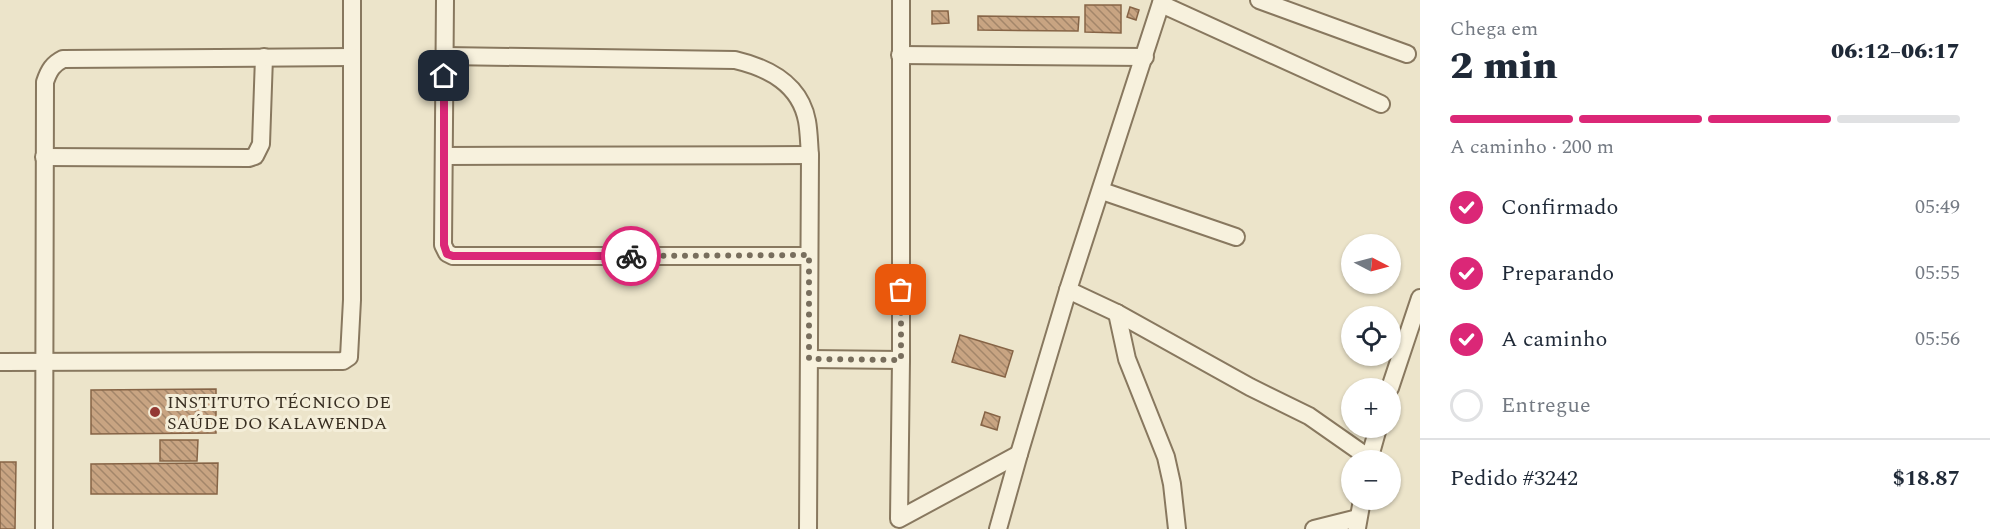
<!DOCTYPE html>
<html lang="pt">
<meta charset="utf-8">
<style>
:root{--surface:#fff;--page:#f2f2f3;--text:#1f2937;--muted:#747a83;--line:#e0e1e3;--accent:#db2777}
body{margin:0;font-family:Spectral,serif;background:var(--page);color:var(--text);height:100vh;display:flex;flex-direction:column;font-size:22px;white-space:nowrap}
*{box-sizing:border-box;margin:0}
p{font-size:20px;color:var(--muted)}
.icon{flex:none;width:33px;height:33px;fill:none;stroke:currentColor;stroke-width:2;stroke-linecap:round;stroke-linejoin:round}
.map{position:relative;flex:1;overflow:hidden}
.details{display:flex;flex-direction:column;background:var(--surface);width:570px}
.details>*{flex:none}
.needle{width:39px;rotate:96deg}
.controls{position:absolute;left:1341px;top:234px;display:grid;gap:12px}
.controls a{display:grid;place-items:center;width:60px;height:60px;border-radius:50%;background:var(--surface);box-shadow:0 2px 4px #0004;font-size:30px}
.pin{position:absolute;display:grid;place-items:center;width:51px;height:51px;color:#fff;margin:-26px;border-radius:12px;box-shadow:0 3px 9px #0006}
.courier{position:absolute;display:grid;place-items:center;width:60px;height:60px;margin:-30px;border:4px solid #db2777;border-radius:50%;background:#fff;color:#222;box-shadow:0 2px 8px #0007}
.head em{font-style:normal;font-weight:800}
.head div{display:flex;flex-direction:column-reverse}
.head{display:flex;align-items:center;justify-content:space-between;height:102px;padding:0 30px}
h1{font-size:39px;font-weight:800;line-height:45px}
.bar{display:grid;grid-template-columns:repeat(4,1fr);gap:9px 6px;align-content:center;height:72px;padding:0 30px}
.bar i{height:8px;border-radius:4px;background:var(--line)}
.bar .active{background:var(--accent)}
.bar p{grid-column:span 4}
.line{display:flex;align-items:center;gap:15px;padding:0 30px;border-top:2px solid var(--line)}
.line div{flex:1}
ol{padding:0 30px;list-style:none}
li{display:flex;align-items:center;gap:18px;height:66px}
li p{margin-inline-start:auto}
li .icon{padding:6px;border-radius:50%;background:var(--accent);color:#fff;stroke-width:4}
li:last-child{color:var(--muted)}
li i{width:33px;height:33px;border:3px solid var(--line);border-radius:50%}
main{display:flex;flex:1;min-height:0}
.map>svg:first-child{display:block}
.building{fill:url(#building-back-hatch);stroke:#866446;stroke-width:1.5}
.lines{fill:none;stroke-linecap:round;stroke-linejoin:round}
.minor-casing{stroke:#88785f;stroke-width:20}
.minor{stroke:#f7f1dd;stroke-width:16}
.done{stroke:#786e5d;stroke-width:6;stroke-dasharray:0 10.8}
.route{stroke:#db2777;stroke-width:8}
.poi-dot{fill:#933933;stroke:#f4eed9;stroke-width:2}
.labels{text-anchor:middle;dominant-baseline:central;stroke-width:6;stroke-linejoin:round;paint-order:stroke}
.poi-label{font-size:18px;fill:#392f22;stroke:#f4eed9;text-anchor:start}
</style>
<main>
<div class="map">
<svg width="1420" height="529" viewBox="0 0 1420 529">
<defs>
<pattern id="building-back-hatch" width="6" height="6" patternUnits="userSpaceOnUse" patternTransform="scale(1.5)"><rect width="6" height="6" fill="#c8a482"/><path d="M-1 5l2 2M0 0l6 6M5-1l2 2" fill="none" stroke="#a3866a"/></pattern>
</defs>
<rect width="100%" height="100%" fill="#ece4ca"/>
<g class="building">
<path d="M 1085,5 L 1121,5 L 1121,33 L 1085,32 Z"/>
<path d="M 1130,7 L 1139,10 L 1136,20 L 1127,17 Z"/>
<path d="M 932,11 L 948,11 L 949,23 L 932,24 Z"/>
<path d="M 978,16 L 1079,17 L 1078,31 L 978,30 Z"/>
<path d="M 960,335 L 1013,351 L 1005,377 L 952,362 Z"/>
<path d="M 216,389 L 216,433 L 91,434 L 91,390 Z"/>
<path d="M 985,412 L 1000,417 L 997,430 L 981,425 Z"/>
<path d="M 160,440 L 198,440 L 197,461 L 160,461 Z"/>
<path d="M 0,462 L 16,462 L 15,529 L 0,529 Z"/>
<path d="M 218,463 L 217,494 L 91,494 L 91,464 Z"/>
</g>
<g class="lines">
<g class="minor-casing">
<g id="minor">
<path d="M 445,0 L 443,245 L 447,253 L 453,256 L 809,256"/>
<path d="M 901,0 L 901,360 L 899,519 L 1019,454"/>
<path d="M 1259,0 L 1407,54"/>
<path d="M 1161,4 L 1381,104"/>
<path d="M 900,55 L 1145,57"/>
<path d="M 445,56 L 735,60 C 769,68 800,84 807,121 C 809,132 809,144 810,155 L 808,529"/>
<path d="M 444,156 L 810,155"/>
<path d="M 44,157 L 249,158 L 255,156 L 261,144 L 264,57"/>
<path d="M 1102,191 L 1236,237"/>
<path d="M 1068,290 L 1117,313 L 1250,387 L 1309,416 L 1369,458"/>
<path d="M 1117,313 L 1127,359 L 1166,457 L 1172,484 L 1177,529"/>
<path d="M 809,359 L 901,360"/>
<path d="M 0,362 L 343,361 L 349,357 L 352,300 L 352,0"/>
<path d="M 1390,388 L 1420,298"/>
<path d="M 1369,460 L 1378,428"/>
<path d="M 1357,528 L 1362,500"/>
<path d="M 44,529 L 45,82 C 49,70 53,64 63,59 L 352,57"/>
<path d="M 998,529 L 1019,454 L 1068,290 L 1162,0"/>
<path d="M 1314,529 L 1358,518"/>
</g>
</g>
<use href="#minor" class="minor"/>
</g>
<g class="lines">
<path class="done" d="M 631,256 L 809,255 L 809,359 L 901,360 L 901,290"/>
<path class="route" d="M 444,76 L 444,245 L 447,254 L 453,256 L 631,256"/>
</g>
<circle class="poi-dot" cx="155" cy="412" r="6"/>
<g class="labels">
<g class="poi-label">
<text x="167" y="402">INSTITUTO TÉCNICO DE<tspan x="167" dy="21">SAÚDE DO KALAWENDA</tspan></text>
</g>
</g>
</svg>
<div class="controls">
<a><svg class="needle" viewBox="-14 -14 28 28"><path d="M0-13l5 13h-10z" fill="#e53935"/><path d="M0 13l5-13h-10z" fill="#747a83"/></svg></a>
<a><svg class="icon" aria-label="locate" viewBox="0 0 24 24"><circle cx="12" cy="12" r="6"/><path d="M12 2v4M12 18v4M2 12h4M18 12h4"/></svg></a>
<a>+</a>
<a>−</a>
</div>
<div class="pin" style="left:901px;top:290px;background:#ea580c"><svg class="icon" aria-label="bag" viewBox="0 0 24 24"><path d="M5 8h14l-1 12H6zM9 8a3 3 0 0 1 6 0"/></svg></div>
<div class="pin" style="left:444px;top:76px;background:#1f2937"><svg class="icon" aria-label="home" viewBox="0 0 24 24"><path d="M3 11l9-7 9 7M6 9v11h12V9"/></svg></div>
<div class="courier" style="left:631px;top:256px"><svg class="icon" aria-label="bike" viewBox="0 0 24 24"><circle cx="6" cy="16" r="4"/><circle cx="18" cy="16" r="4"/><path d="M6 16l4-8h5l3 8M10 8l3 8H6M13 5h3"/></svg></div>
</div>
<section class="details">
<div class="head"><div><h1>2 min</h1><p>Chega em</p></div><em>06:12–06:17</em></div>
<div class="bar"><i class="active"></i><i class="active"></i><i class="active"></i><i></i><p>A caminho · 200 m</p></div>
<ol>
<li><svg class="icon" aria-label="check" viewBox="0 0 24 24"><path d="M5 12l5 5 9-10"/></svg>Confirmado<p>05:49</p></li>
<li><svg class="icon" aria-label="check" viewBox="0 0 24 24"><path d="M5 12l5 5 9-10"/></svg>Preparando<p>05:55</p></li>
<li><svg class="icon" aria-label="check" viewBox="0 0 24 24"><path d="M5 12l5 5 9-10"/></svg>A caminho<p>05:56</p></li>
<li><i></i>Entregue</li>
</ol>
<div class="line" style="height:78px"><div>Pedido #3242</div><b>$18.87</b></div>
</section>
</main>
